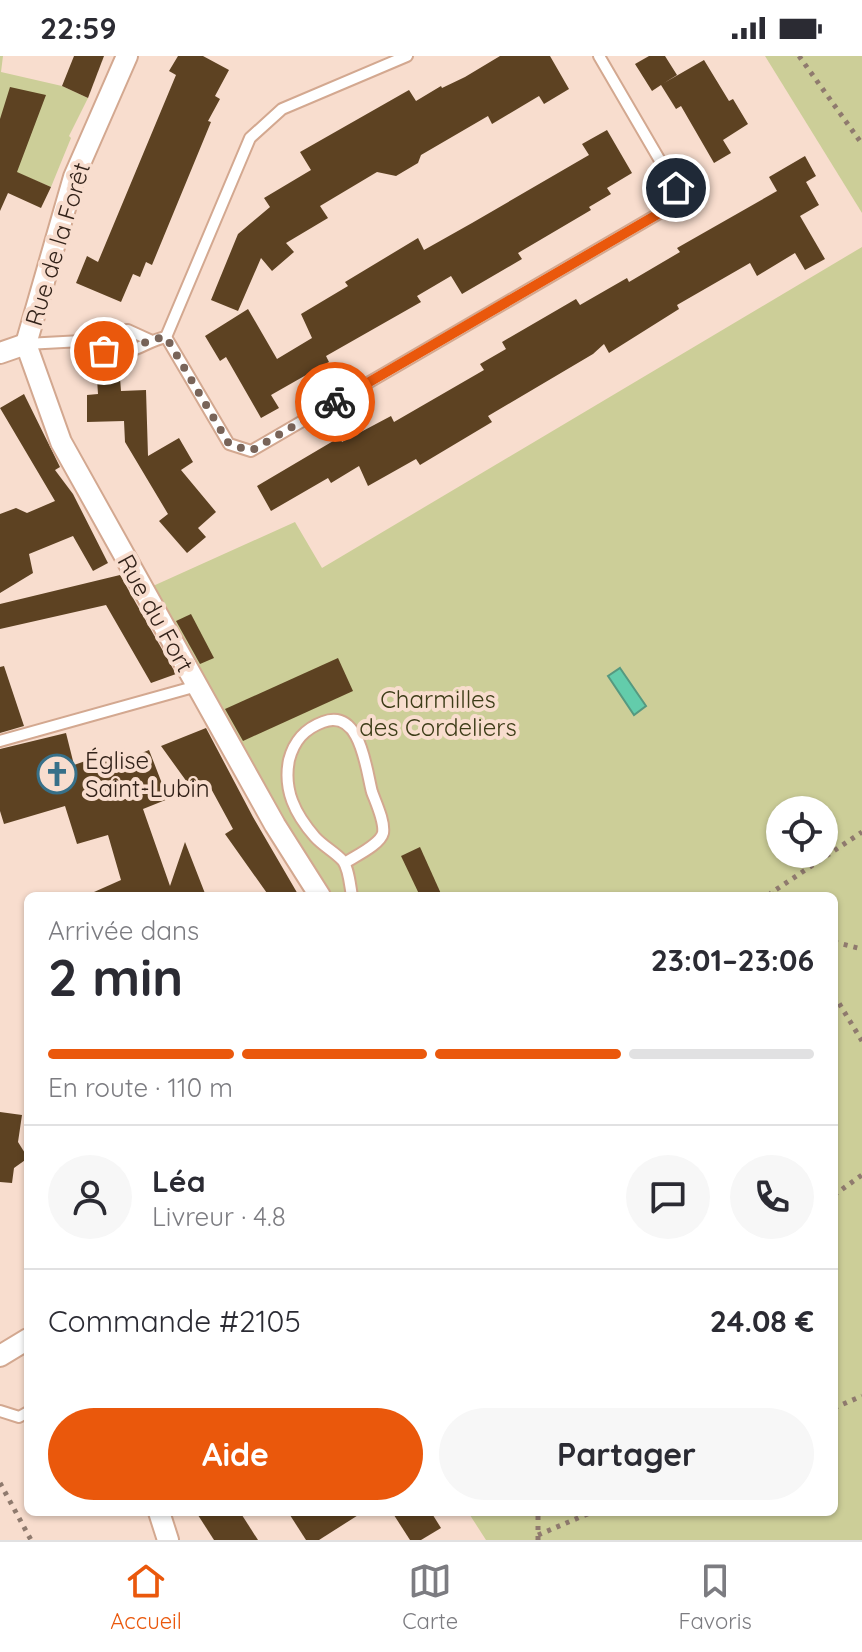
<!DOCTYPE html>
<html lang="fr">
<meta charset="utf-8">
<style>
:root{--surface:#fff;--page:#f7f7f7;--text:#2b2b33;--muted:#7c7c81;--line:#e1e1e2;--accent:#ea580c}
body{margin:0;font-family:Quicksand,sans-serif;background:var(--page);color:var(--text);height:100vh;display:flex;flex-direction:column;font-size:30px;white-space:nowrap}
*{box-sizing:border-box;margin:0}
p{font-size:26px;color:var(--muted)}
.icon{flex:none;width:44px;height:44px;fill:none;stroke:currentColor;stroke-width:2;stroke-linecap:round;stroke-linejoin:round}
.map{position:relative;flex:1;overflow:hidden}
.panel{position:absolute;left:24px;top:836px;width:814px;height:624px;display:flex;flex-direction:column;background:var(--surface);border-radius:12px;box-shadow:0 2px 6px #0004}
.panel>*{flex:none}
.buttons{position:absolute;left:766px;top:740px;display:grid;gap:16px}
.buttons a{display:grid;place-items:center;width:72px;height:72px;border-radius:50%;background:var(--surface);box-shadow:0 2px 6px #0004;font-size:40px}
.pin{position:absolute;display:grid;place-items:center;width:68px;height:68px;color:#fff;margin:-34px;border:4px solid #fff;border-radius:50%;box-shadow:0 2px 8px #0007}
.courier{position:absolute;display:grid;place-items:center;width:80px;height:80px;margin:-40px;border:6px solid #ea580c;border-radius:50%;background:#fff;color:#222;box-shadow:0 2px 10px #0007}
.head em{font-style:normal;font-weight:700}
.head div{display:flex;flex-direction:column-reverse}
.head{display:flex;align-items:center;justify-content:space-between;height:136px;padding:0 24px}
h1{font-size:52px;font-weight:700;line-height:60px}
.bar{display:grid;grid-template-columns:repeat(4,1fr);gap:12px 8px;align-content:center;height:96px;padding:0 24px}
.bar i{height:10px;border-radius:6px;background:var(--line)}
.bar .active{background:var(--accent)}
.bar p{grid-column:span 4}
.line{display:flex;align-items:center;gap:20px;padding:0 24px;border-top:2px solid var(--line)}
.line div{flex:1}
.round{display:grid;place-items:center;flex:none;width:84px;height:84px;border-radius:42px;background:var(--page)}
.button{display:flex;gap:16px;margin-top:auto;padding:16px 24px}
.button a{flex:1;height:92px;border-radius:48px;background:var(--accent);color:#fff;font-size:32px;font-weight:700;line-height:92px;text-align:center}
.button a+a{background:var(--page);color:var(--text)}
.status{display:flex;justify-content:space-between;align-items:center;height:56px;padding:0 40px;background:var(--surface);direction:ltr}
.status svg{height:22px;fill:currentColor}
.menu{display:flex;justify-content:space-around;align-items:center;height:112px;border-top:2px solid var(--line);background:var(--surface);font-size:22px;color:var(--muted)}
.menu a{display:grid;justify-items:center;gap:4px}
.menu .active{color:var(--accent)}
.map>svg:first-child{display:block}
.green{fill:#ccce98;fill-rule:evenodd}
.water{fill:#63ccab;stroke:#559980;stroke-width:2}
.building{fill:#5d4222}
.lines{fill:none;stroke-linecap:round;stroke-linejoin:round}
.lane-casing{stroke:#d3a890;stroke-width:14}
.street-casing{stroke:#d3a890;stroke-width:24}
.path{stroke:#8f7a6e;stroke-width:5;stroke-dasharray:4 6;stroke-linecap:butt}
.lane{stroke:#fff;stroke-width:10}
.street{stroke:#fff;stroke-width:20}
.done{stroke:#786459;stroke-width:8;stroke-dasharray:0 14.4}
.route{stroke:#ea580c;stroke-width:10}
.labels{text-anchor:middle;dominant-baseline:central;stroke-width:8;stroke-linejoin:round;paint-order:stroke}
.street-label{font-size:24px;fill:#33231a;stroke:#f8ddce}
.park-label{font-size:24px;fill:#3c3c17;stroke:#f8ddce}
.poi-label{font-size:24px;fill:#33231a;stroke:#f8ddce;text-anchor:start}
</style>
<div class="status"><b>22:59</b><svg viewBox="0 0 49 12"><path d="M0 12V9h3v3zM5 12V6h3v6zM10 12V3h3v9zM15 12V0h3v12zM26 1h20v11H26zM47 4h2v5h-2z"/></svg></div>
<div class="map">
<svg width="862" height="1484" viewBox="0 0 862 1484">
<rect width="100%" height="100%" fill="#f8ddce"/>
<g class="green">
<path d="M 0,0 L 3,0 L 1,16 L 62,30 L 88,42 L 69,80 L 71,82 L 51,131 L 8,113 L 0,126 Z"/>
<path d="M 765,0 L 862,0 L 862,157 Z"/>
<path d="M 862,191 L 862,1484 L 486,1484 L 468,1456 L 834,1456 L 834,840 L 331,840 L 284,771 L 153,530 L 295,466 L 322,512 ZM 780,754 L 824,754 L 824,798 L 780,798 Z"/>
</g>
<path class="water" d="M 620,612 L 646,650 L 634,659 L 608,620 Z"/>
<g class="building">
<path d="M 74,0 L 104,0 L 88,42 L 62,30 Z"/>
<path d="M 178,0 L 203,0 L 229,14 L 215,40 L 220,43 L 208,65 L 211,66 L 152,209 L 146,206 L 140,221 L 133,218 L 121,246 L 76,227 L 87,200 L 98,206 L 176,19 L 169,15 Z"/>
<path d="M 500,0 L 550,0 L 569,33 L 544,48 L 539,40 L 492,68 L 488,60 L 421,99 L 418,107 L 396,120 L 377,116 L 320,150 L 328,162 L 286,187 L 294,196 L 272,215 L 261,202 L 238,255 L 211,244 L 238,178 L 270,151 L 264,142 L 311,114 L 300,96 L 409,34 L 416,45 L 441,30 L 442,32 L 465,21 Z"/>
<path d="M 649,0 L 665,0 L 677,19 L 664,27 L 704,4 L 729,45 L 733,43 L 748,68 L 723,84 L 731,97 L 714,107 L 681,50 L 676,53 L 661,29 L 652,35 L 635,8 Z"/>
<path d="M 10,31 L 46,39 L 17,116 L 51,131 L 41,152 L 8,137 L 0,155 L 0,63 Z"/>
<path d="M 607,74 L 632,117 L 607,132 L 611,138 L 589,151 L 591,154 L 518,197 L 522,203 L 462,238 L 451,220 L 417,240 L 421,246 L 326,300 L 329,306 L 271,339 L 279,352 L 261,362 L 226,301 L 220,305 L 205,280 L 248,253 L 277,303 L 312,282 L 301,258 L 348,230 L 345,226 L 418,182 L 424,194 L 472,167 L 589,99 L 582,88 Z"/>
<path d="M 805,100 L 816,120 L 806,126 L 819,149 L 800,160 L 825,203 L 805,214 L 795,197 L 757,220 L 750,207 L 677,249 L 679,253 L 609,297 L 604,288 L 593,298 L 488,360 L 492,366 L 420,409 L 416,403 L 368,430 L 359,410 L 331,427 L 328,422 L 271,455 L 257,430 L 340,381 L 342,386 L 391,360 L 394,366 L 484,314 L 480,308 L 506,293 L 502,286 L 576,243 L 580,249 L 627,222 L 629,226 L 680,196 L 677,192 L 777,135 L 769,121 Z"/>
<path d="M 120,322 L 121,335 L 146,334 L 148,400 L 179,382 L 193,406 L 181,414 L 216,456 L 198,472 L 206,481 L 187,497 L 159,465 L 168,458 L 125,386 L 124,365 L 87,366 L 87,339 L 98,338 L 97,323 Z"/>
<path d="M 24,338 L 60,411 L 55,414 L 73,438 L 108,507 L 93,515 L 73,480 L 29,498 L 33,517 L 0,537 L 0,458 L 16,452 L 27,457 L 55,445 L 0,352 Z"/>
<path d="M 120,519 L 176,618 L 151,627 L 106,549 L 0,573 L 0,548 Z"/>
<path d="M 191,558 L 214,602 L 200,608 L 176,565 Z"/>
<path d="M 338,602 L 353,635 L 243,685 L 225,653 Z"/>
<path d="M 4,610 L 24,670 L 0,677 L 0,611 Z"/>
<path d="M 206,672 L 253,761 L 299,840 L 269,840 L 225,778 L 233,773 L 208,727 L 192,733 L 161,690 Z"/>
<path d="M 66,677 L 74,709 L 108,697 L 112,709 L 149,694 L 168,743 L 143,753 L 170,830 L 185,786 L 206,840 L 85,840 L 121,824 L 108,779 L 77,788 L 65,750 L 4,768 L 0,755 L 0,693 Z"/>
<path d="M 420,791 L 442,840 L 420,840 L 401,800 Z"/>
<path d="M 0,1056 L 22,1059 L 18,1086 L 28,1102 L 14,1112 L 12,1127 L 0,1126 Z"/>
<path d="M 196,1456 L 240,1456 L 258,1484 L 214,1484 Z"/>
<path d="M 288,1456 L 363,1456 L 319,1484 L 306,1484 Z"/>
<path d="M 392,1456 L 431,1456 L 441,1472 L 421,1484 L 410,1484 Z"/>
</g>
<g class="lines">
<g class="lane-casing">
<g id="lane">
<path d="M 166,281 L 229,388 L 251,395 L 670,151 L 676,132 L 599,0"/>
<path d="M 166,281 L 250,82 L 282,53 L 407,0"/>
<path d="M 82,285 C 97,292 111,298 128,295 C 141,293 150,284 166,281"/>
<path d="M 26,288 L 82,285 L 102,275 L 128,274 L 150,284"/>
<path d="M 0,685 L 197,630"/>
<path d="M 345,807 C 355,800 380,789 383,777 C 385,766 376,747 372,736 C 366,714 361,652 323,666 C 304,673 294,685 289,704 C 283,734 295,758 315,781 C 323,790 335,796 343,805 C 349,813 350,830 352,840"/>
<path d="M 0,1355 L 19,1361 L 28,1356"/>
</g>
</g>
<g class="street-casing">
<g id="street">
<path d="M 26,288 L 61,386 L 275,769 L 320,840"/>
<path d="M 26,288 L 74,121 L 127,0"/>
<path d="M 0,297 L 26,288"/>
<path d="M 0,1300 L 28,1283"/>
<path d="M 159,1456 L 168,1484"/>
</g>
</g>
<g class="path">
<path d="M 799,0 L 862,88"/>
<path d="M 773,840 L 771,837 L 862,776"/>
<path d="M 834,886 L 862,893"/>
<path d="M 834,939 L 862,985"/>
<path d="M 834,1139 L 862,1119"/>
<path d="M 834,1352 L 862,1340"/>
<path d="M 0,1427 L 31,1484"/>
<path d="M 538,1479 L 592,1456"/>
<path d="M 538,1484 L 538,1456"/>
</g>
<use href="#lane" class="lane"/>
<use href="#street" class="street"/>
</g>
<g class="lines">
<path class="done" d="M 104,295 L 129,295 L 150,284 L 166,281 L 229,388 L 251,395 L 335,346"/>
<path class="route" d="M 335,346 L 670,151 L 676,132"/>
</g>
<defs>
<g id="church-ring" transform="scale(2)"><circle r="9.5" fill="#f8ddce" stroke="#377089" stroke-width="1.5"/><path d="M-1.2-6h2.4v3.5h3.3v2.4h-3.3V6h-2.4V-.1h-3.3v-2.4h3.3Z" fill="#377089"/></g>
</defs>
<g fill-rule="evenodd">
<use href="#church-ring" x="57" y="718"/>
</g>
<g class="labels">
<g class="street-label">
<text transform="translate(57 188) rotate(-73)">Rue de la Forêt</text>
<text transform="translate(156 557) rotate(61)">Rue du Fort</text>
</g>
<g class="park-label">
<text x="438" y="643">Charmilles<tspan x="438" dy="28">des Cordeliers</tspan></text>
</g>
<g class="poi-label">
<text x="85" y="704">Église<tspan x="85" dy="28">Saint-Lubin</tspan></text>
</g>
</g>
</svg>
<div class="buttons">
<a><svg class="icon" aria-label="locate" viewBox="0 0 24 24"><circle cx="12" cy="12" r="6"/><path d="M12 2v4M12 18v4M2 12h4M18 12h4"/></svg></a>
</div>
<div class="pin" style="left:104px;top:295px;background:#ea580c"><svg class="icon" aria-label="bag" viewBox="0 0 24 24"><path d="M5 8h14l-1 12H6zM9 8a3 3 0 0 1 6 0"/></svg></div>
<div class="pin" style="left:676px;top:132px;background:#1f2937"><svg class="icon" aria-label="home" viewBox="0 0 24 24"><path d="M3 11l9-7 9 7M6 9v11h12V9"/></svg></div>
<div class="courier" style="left:335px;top:346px"><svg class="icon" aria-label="bike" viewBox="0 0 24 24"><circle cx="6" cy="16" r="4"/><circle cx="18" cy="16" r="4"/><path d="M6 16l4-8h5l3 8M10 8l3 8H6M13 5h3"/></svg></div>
<section class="panel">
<div class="head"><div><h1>2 min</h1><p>Arrivée dans</p></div><em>23:01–23:06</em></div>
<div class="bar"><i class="active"></i><i class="active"></i><i class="active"></i><i></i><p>En route · 110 m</p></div>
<div class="line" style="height:144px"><a class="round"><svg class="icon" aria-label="person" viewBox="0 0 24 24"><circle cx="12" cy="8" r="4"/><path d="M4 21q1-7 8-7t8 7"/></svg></a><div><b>Léa</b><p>Livreur · 4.8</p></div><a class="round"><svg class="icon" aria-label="chat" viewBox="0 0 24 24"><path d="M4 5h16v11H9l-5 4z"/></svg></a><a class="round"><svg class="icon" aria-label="phone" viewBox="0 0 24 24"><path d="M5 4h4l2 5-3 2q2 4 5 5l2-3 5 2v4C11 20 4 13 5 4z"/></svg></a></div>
<div class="line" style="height:104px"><div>Commande #2105</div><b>24.08 €</b></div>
<div class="button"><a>Aide</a><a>Partager</a></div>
</section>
</div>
<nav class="menu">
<a class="active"><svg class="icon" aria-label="home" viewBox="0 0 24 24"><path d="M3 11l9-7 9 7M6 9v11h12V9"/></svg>Accueil</a>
<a><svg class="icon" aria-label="map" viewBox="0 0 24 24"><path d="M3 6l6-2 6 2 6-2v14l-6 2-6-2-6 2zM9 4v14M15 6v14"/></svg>Carte</a>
<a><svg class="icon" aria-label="saved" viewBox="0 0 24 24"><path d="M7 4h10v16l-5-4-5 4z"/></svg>Favoris</a>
</nav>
